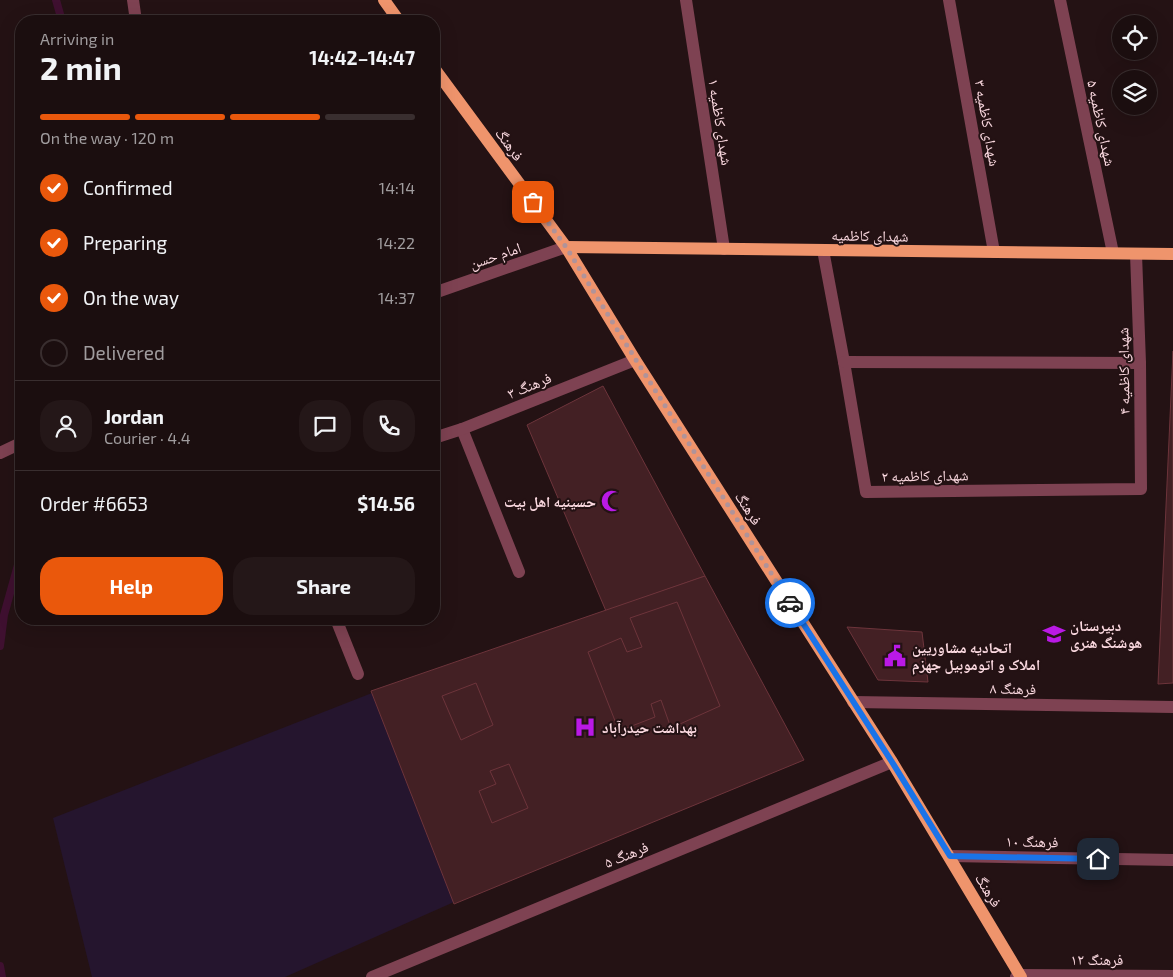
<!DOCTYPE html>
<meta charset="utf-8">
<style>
:root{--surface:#1b0e0f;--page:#241718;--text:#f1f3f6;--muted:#a09c9e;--line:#392e2f;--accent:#ea580c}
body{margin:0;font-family:"Exo 2","Noto Naskh Arabic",sans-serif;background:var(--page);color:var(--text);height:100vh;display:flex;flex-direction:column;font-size:19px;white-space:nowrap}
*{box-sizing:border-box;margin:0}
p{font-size:16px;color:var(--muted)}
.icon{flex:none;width:28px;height:28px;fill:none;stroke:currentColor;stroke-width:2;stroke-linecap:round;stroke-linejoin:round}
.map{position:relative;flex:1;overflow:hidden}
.panel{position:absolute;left:15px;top:15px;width:425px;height:610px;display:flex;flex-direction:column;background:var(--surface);border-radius:20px;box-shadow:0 5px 20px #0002,0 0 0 1px var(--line)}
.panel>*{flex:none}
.buttons{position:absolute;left:1112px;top:15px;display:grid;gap:10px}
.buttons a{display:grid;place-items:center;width:45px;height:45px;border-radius:50%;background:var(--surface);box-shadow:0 5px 20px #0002,0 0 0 1px var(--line);font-size:25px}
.pin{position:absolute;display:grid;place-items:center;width:42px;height:42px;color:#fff;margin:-21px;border-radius:10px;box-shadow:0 2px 8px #0006}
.courier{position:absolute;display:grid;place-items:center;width:50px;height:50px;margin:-25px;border:4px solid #1a73e8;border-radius:50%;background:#fff;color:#222;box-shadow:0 1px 6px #0007}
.summary em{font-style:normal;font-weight:700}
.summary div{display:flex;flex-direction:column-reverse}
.summary{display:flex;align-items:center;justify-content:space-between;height:85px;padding:0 25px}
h1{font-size:32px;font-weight:700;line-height:38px}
.bar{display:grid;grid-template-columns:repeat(4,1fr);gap:8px 5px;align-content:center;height:60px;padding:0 25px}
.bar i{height:6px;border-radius:4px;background:var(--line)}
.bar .current{background:var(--accent)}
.bar p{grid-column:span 4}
.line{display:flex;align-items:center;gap:12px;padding:0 25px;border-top:1px solid var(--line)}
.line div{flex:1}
.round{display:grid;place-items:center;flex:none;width:52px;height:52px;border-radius:20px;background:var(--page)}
ol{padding:0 25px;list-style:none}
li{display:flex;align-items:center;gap:15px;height:55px}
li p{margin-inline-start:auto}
li .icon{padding:5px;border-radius:50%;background:var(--accent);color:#fff;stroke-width:4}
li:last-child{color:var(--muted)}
li i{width:28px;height:28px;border:2px solid var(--line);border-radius:50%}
.button{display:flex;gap:10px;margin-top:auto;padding:10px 25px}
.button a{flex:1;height:58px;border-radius:20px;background:var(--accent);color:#fff;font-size:20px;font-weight:700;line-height:58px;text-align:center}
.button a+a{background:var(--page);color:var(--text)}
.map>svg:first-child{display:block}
.green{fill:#25152e}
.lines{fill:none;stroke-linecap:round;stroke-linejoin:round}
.stream{stroke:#3f1030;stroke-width:8}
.building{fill:#432024;stroke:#6d343b}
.minor{stroke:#7e4252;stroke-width:12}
.major{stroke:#ef946c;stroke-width:12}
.done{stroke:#b09399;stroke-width:5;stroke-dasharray:0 9}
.route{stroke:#1a73e8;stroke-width:6}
.labels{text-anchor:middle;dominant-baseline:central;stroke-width:4;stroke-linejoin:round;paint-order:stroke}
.street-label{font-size:15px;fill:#fbd9e0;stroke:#241214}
.poi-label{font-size:15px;font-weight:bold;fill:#fbd9e0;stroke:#241214;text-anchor:start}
</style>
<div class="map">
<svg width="1173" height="977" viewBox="0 0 1173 977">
<rect width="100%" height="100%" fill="#241214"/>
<path class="green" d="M 372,693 L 454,902 L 285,977 L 92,977 L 53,818 Z"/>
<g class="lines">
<g class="stream">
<path d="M 56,0 L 62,21"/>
<path d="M 21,161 L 21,173"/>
<path d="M 0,646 L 4,615 L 21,554"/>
<path d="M 0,966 L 2,977"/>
</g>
</g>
<g class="building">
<path d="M 1173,351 L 1173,683 L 1158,684 Z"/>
<path d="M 603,386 L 705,576 L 606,611 L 527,425 Z"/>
<path d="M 705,576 L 804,760 L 454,904 L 371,691 Z"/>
<path d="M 677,602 L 720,706 L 671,728 L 661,700 L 651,704 L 655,717 L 619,731 L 588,652 L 621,638 L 627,652 L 642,647 L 630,618 Z"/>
<path d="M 847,627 L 922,632 L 928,682 L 878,680 Z"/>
<path d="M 476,683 L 493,725 L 461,740 L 442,696 Z"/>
<path d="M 509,764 L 528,808 L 492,823 L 479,791 L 496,784 L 490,771 Z"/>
</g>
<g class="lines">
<g class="minor">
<path d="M 133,0 L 136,21"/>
<path d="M 686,0 L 724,249"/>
<path d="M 949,0 L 994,252"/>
<path d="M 1060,0 L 1113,253"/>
<path d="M 823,250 L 844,362 L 866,492 L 1141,489 L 1140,363 L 1136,254"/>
<path d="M 434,293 L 566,247"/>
<path d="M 844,362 L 1140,363"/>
<path d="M 462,429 L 519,572"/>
<path d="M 434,438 L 462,429 L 635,360"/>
<path d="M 0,453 L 21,443"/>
<path d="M 336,619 L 358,674"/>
<path d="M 853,702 L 1173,707"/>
<path d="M 950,856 L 1173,860"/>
<path d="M 372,977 L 892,762"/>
<path d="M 1016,977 L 1020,975 L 1173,976"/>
</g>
<g class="major">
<path d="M 384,0 L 399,21"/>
<path d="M 434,68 L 566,247 L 635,360 L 892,762 L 1021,977"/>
<path d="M 566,247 L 1173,254"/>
</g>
</g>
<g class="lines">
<path class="done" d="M 533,202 L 566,247 L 636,360 L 790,603"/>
<path class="route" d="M 790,603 L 892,762 L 950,856 L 1098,859"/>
</g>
<defs>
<g id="mosque-bare" transform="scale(1.725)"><path d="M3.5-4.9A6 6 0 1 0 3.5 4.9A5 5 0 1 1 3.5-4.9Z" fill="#ba19e6" stroke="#241214" stroke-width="2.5" paint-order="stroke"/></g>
<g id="school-bare" transform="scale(1.725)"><path d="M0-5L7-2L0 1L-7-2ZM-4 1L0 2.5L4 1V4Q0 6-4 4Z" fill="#ba19e6" stroke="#241214" stroke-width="2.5" paint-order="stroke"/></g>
<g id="civic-bare" transform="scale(1.725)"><path d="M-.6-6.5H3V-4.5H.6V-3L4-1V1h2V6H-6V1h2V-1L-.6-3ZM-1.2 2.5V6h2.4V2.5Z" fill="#ba19e6" stroke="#241214" stroke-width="2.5" paint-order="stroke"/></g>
<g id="hospital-bare" transform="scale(1.725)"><path d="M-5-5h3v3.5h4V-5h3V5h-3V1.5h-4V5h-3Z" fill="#ba19e6" stroke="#241214" stroke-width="2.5" paint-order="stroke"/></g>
</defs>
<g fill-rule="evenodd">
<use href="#mosque-bare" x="612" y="501"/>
<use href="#school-bare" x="1054" y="634"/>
<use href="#civic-bare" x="895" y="656"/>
<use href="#hospital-bare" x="585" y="727"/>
</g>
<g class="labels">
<g class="street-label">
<text transform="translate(721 122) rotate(81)">شهدای کاظمیه ۱</text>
<text transform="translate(988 123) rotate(80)">شهدای کاظمیه ۳</text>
<text transform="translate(1102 123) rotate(78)">شهدای کاظمیه ۵</text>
<text transform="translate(510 144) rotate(54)">فرهنگ</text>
<text transform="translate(870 235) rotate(1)">شهدای کاظمیه</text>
<text transform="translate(495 255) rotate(-19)">امام حسن</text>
<text transform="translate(1123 371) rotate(-91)">شهدای کاظمیه ۴</text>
<text transform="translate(529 385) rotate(-22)">فرهنگ ۳</text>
<text transform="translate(925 475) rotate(-1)">شهدای کاظمیه ۲</text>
<text transform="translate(749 508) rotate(57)">فرهنگ</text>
<text transform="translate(1013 688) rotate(1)">فرهنگ ۸</text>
<text transform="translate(1032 841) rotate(1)">فرهنگ ۱۰</text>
<text transform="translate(626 854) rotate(-22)">فرهنگ ۵</text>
<text transform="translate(989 890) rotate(59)">فرهنگ</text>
<text x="1097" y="959">فرهنگ ۱۲</text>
</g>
<g class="poi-label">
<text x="596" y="501" text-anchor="end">حسینیه اهل بیت</text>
<text x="1070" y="625">دبیرستان<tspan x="1070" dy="17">هوشنگ هنری</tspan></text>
<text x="912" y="647">اتحادیه مشاوریین<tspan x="912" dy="17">املاک و اتوموبیل جهزم</tspan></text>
<text x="602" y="727">بهداشت حیدرآباد</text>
</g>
</g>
</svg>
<div class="buttons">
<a><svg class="icon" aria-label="locate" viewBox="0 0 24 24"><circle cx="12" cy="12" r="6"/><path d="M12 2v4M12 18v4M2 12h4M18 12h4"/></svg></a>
<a><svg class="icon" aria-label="layers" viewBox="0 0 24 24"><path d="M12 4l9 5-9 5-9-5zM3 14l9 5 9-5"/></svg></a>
</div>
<div class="pin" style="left:533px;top:202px;background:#ea580c"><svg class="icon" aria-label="bag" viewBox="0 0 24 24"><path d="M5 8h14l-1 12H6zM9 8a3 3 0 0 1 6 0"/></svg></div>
<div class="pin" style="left:1098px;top:859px;background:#1f2937"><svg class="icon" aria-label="home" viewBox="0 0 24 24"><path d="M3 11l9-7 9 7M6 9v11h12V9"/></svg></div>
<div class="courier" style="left:790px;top:603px"><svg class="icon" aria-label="car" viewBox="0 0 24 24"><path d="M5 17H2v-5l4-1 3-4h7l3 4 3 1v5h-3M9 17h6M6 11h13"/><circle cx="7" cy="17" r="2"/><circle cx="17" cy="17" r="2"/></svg></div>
<section class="panel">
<div class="summary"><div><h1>2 min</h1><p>Arriving in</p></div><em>14:42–14:47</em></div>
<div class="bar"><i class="current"></i><i class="current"></i><i class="current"></i><i></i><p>On the way · 120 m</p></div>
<ol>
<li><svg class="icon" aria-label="check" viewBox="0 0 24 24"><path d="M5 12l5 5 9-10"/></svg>Confirmed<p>14:14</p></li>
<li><svg class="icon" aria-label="check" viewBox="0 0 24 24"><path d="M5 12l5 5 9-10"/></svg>Preparing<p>14:22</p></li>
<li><svg class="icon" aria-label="check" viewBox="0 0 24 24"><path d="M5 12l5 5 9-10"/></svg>On the way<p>14:37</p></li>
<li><i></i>Delivered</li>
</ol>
<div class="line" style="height:90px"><a class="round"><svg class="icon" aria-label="person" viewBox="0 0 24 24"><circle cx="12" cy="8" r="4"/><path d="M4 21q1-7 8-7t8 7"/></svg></a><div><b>Jordan</b><p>Courier · 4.4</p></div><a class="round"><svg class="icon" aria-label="chat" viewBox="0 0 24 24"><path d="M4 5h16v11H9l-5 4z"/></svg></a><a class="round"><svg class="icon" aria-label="phone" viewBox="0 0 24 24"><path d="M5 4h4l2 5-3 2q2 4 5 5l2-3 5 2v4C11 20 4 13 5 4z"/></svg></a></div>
<div class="line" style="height:65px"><div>Order #6653</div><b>$14.56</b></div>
<div class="button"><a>Help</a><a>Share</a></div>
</section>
</div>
